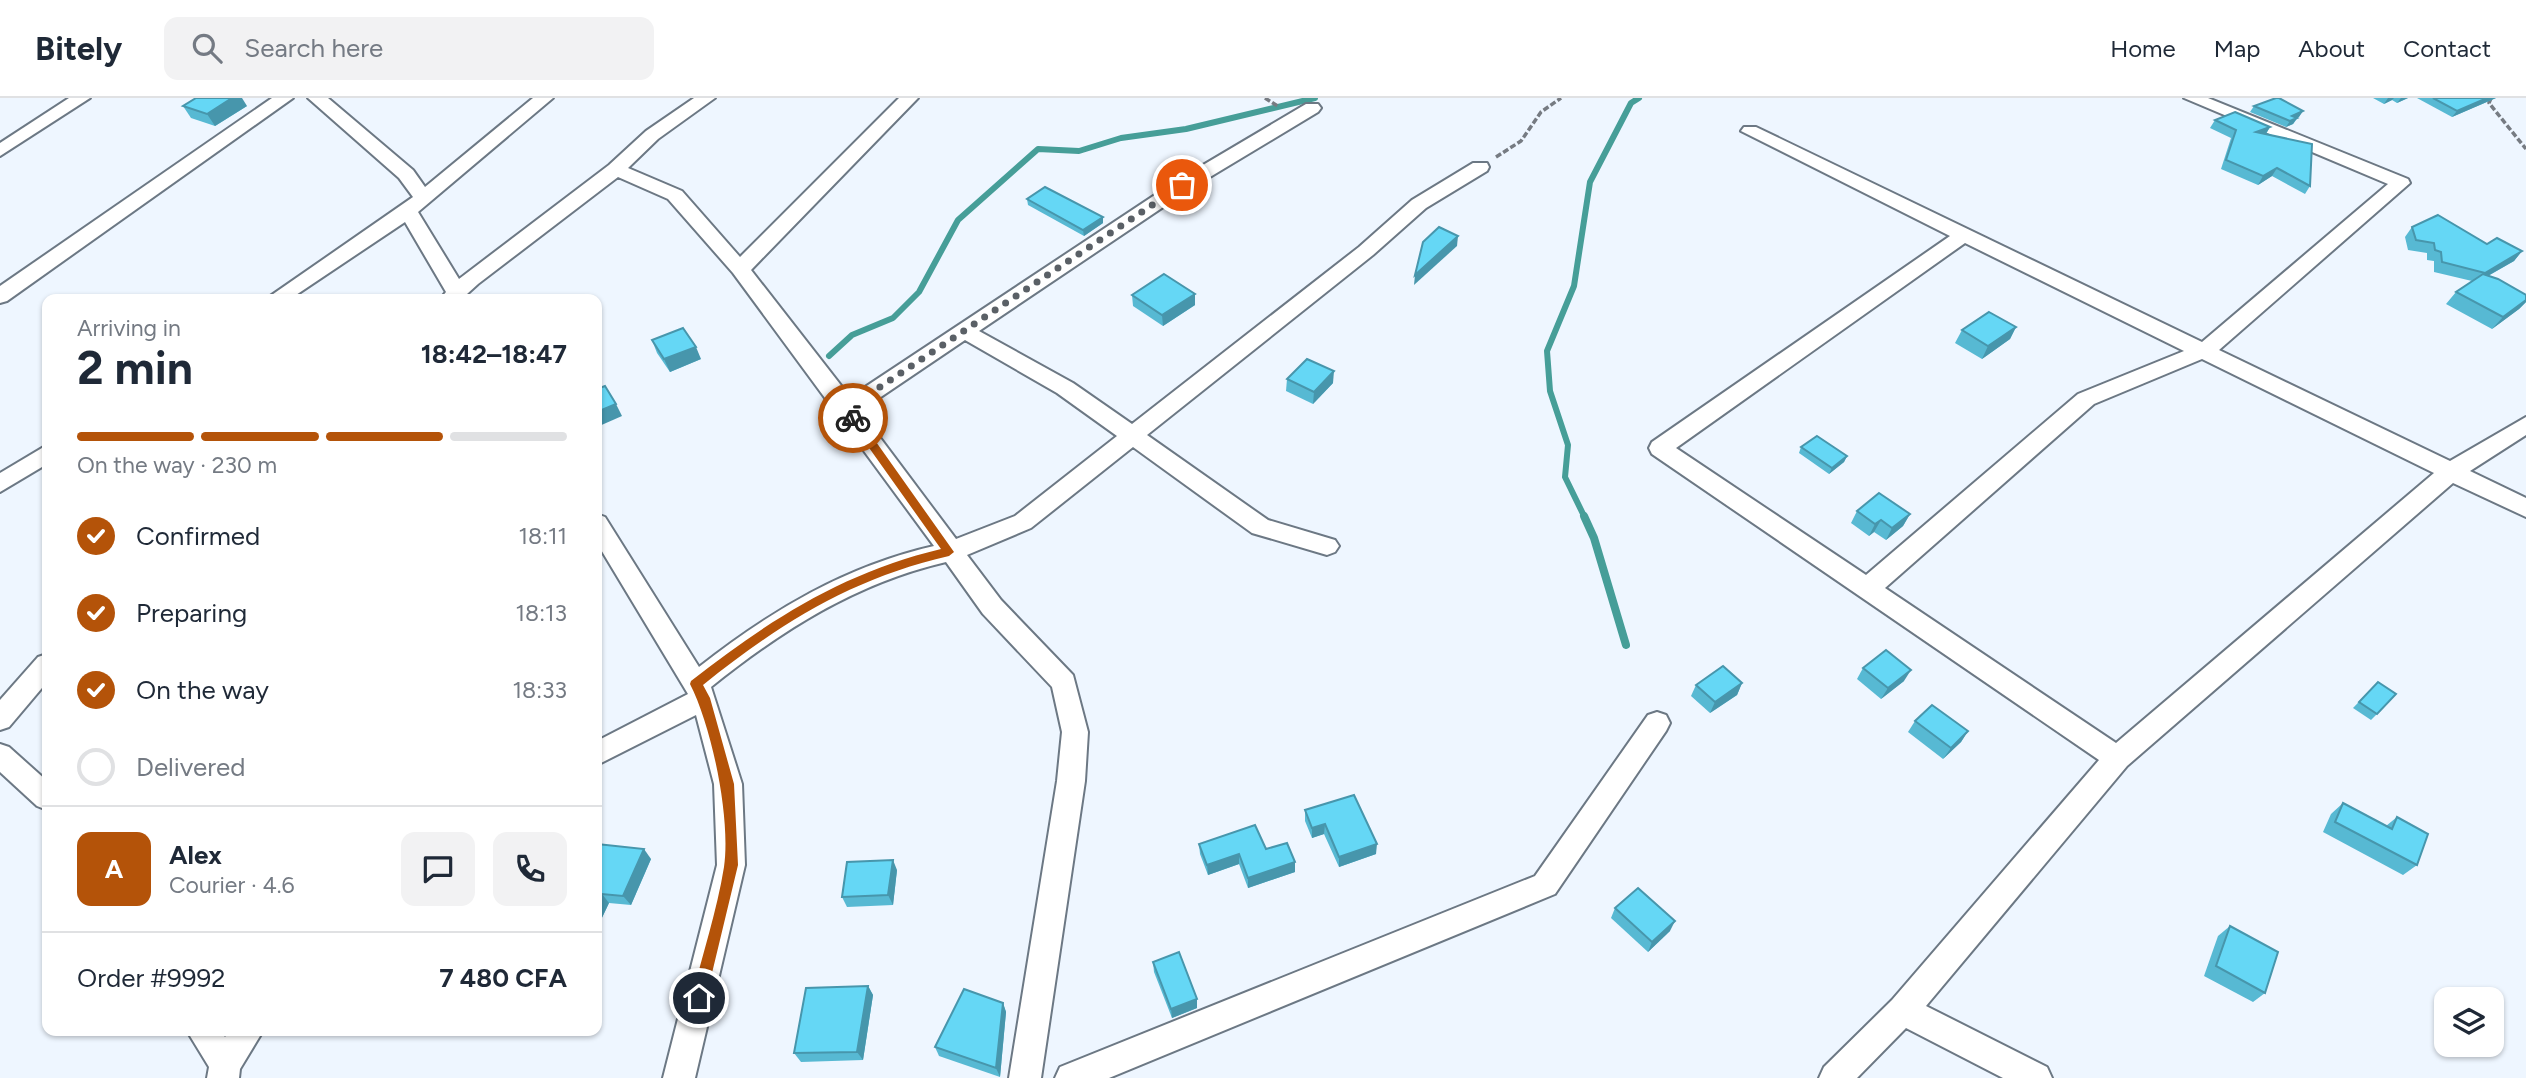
<!DOCTYPE html>
<meta charset="utf-8">
<style>
:root{--surface:#fff;--page:#f2f2f3;--text:#1f2937;--muted:#747a83;--line:#e0e1e3;--accent:#b45309}
body{margin:0;font-family:Figtree,sans-serif;background:var(--page);color:var(--text);height:100vh;display:flex;flex-direction:column;font-size:26px;white-space:nowrap}
*{box-sizing:border-box;margin:0}
p{font-size:23px;color:var(--muted)}
.icon{flex:none;width:38px;height:38px;fill:none;stroke:currentColor;stroke-width:2;stroke-linecap:round;stroke-linejoin:round}
.map{position:relative;flex:1;overflow:hidden}
.details{position:absolute;left:42px;top:196px;width:560px;height:742px;display:flex;flex-direction:column;background:var(--surface);border-radius:14px;box-shadow:0 2px 5px #0004}
.details>*{flex:none}
.tools{position:absolute;left:2434px;top:889px;display:grid;gap:14px}
.tools a{display:grid;place-items:center;width:70px;height:70px;border-radius:14px;background:var(--surface);box-shadow:0 2px 5px #0004;font-size:35px}
.pin{position:absolute;display:grid;place-items:center;width:60px;height:60px;color:#fff;margin:-30px;border:4px solid #fff;border-radius:50%;box-shadow:0 2px 7px #0007}
.courier{position:absolute;display:grid;place-items:center;width:70px;height:70px;margin:-35px;border:5px solid #b45309;border-radius:50%;background:#fff;color:#222;box-shadow:0 2px 9px #0007}
.headline em{font-style:normal;font-weight:700}
.headline div{display:flex;flex-direction:column-reverse}
.headline{display:flex;align-items:center;justify-content:space-between;height:119px;padding:0 35px}
h1{font-size:46px;font-weight:700;line-height:52px}
.bar{display:grid;grid-template-columns:repeat(4,1fr);gap:10px 7px;align-content:center;height:84px;padding:0 35px}
.bar i{height:9px;border-radius:5px;background:var(--line)}
.bar .active{background:var(--accent)}
.bar p{grid-column:span 4}
.line{display:flex;align-items:center;gap:18px;padding:0 35px;border-top:2px solid var(--line)}
.line div{flex:1}
.round{display:grid;place-items:center;flex:none;width:74px;height:74px;border-radius:14px;background:var(--page)}
ol{padding:0 35px;list-style:none}
li{display:flex;align-items:center;gap:21px;height:77px}
li p{margin-inline-start:auto}
li .icon{padding:7px;border-radius:50%;background:var(--accent);color:#fff;stroke-width:4}
li:last-child{color:var(--muted)}
li i{width:38px;height:38px;border:4px solid var(--line);border-radius:50%}
header{display:flex;align-items:center;gap:42px;box-sizing:border-box;height:98px;padding:0 35px;background:var(--surface);border-bottom:2px solid var(--line)}
header strong{font-size:33px}
nav{display:flex;gap:38px;margin-inline-start:auto;font-size:24px}
.search{width:490px;height:63px;background:var(--page);display:flex;align-items:center;gap:18px;box-sizing:border-box;padding:0 24px;border-radius:14px;color:var(--muted);font-size:26px}
.map>svg:first-child{display:block}
.lines{fill:none;stroke-linecap:round;stroke-linejoin:round}
.stream-far1{stroke:#469e98;stroke-width:6}
.stream{stroke:#469e98;stroke-width:8}
.minor-casing{stroke:#6c7884;stroke-width:4}
.path{stroke:#767b82;stroke-width:3.5;stroke-dasharray:6 2.5;stroke-linecap:butt}
.minor{fill:#fff;fill-rule:evenodd}
.wall{fill:#57b9d3}
.shaded-wall{fill:#4796ac}
.building{fill:#65d7f5;stroke:#4796ac;stroke-width:2}
.route{fill:#b45309}
.done{stroke:#5a6066;stroke-width:7;stroke-dasharray:0 12.6}
</style>
<header>
<strong>Bitely</strong>
<div class="search"><svg class="icon" aria-label="search" viewBox="0 0 24 24"><circle cx="10" cy="10" r="6"/><path d="M15 15l6 6"/></svg>Search here</div>
<nav><a>Home</a><a>Map</a><a>About</a><a>Contact</a></nav>
</header>
<div class="map">
<svg width="2526" height="980" viewBox="0 0 2526 980">
<rect width="100%" height="100%" fill="#eef6ff"/>
<g class="lines">
<g class="stream-far1">
<path d="M 829,258 L 852,237 L 893,220 L 919,194 L 958,122 L 1038,51 L 1079,53 L 1121,40 L 1186,31 L 1315,0"/>
<path d="M 1585,420 L 1565,379 L 1568,347 L 1550,293 L 1547,253 L 1574,188 L 1590,84 L 1631,5 L 1639,0"/>
</g>
<path class="stream" d="M 1584,418 L 1594,440 L 1626,547"/>
<g class="minor-casing">
<g id="minor">
<path d="M 69,0 L 90,0 L 0,58 L 0,45 Z"/>
<path d="M 272,0 L 293,0 L 7,203 L 0,205 L 0,188 Z"/>
<path d="M 308,0 L 328,0 L 413,72 L 425,89 L 533,0 L 553,0 L 418,114 L 459,181 L 609,67 L 646,33 L 694,0 L 715,0 L 658,41 L 628,70 L 682,93 L 740,159 L 899,0 L 918,0 L 751,172 L 850,299 L 1176,83 L 1306,6 L 1318,6 L 1321,10 L 1318,14 L 1190,91 L 979,233 L 1073,285 L 1132,326 L 1359,149 L 1412,102 L 1473,65 L 1487,65 L 1489,69 L 1487,73 L 1426,110 L 1373,157 L 1147,337 L 1268,422 L 1335,442 L 1339,448 L 1335,454 L 1327,457 L 1252,435 L 1133,349 L 1031,430 L 967,457 L 1001,502 L 1073,577 L 1088,634 L 1085,683 L 1041,980 L 1009,980 L 1057,683 L 1062,634 L 1052,589 L 983,516 L 946,464 C 856,485 782,532 711,589 L 742,686 L 745,767 L 695,980 L 663,980 L 717,767 L 714,686 L 696,617 L 597,667 L 597,643 L 688,596 L 597,445 L 597,416 L 605,419 L 699,569 C 770,513 846,468 934,448 L 733,175 L 668,101 L 618,79 L 478,186 L 467,196 L 470,201 L 440,201 L 446,194 L 405,124 L 290,201 L 266,201 L 413,99 L 399,80 ZM 965,242 L 1057,295 L 1117,338 L 1015,418 L 956,441 L 860,313 Z"/>
<path d="M 2184,0 L 2208,0 L 2408,81 L 2410,85 L 2219,252 L 2450,363 L 2526,319 L 2526,337 L 2470,373 L 2526,400 L 2526,419 L 2453,385 L 2127,668 L 1926,908 L 2047,969 L 2052,980 L 2003,980 L 1906,930 L 1857,980 L 1819,980 L 1824,969 L 1892,902 L 2099,662 L 1652,356 L 1649,350 L 1652,344 L 1950,138 L 1741,33 L 1744,29 L 1756,29 L 2202,244 L 2388,86 ZM 1965,145 L 2184,253 L 2078,296 L 1866,477 L 1676,350 ZM 2202,261 L 2434,375 L 2116,645 L 1885,490 L 2094,306 Z"/>
<path d="M 47,347 L 47,366 L 0,394 L 0,375 Z"/>
<path d="M 47,556 L 47,584 L 9,629 L 0,632 L 0,602 L 38,559 Z"/>
<path d="M 1657,614 L 1666,617 L 1670,625 L 1666,633 L 1555,796 L 1109,980 L 1055,980 L 1060,969 L 1535,778 L 1648,617 Z"/>
<path d="M 0,646 L 9,649 L 47,683 L 47,712 L 37,708 L 0,674 Z"/>
<path d="M 187,933 L 220,933 L 225,939 L 230,933 L 263,933 L 240,971 L 239,980 L 207,980 L 209,969 Z"/>
</g>
</g>
<g class="path">
<path d="M 1265,0 L 1279,9"/>
<path d="M 2491,0 L 2489,5 L 2526,51"/>
<path d="M 1496,59 L 1521,43 L 1541,14 L 1561,0"/>
</g>
<use href="#minor" class="minor"/>
</g>
<g class="wall">
<path d="M 2373,0 L 2408,0 L 2397,5 L 2392,2 L 2384,6 Z"/>
<path d="M 2417,0 L 2496,0 L 2452,19 Z"/>
<path d="M 183,8 L 247,8 L 215,28 L 191,20 Z"/>
<path d="M 2254,8 L 2303,13 L 2293,26 L 2286,29 L 2250,14 Z"/>
<path d="M 2215,22 L 2270,29 L 2266,36 L 2310,88 L 2305,96 L 2272,78 L 2258,87 L 2221,71 L 2231,40 L 2210,30 Z"/>
<path d="M 1027,101 L 1103,119 L 1103,125 L 1084,138 L 1028,107 Z"/>
<path d="M 2412,129 L 2522,153 L 2514,163 L 2488,178 L 2526,197 L 2526,204 L 2519,211 L 2492,231 L 2446,206 L 2456,194 L 2472,183 L 2434,174 L 2434,163 L 2427,162 L 2427,155 L 2408,152 L 2405,139 Z"/>
<path d="M 1132,197 L 1195,207 L 1163,228 L 1133,208 Z"/>
<path d="M 2016,229 L 2010,241 L 1982,261 L 1955,245 L 1962,232 Z"/>
<path d="M 652,242 L 701,261 L 670,274 L 657,255 Z"/>
<path d="M 1287,281 L 1333,285 L 1313,306 L 1286,293 Z"/>
<path d="M 1801,349 L 1847,358 L 1844,364 L 1829,376 L 1799,355 Z"/>
<path d="M 1857,413 L 1910,416 L 1903,428 L 1886,442 L 1874,434 L 1869,438 L 1851,425 Z"/>
<path d="M 1863,570 L 1904,583 L 1881,601 L 1857,581 Z"/>
<path d="M 2378,584 L 2377,616 L 2371,622 L 2353,610 Z"/>
<path d="M 1742,585 L 1737,597 L 1710,615 L 1691,598 L 1696,587 Z"/>
<path d="M 1915,623 L 1968,633 L 1961,644 L 1943,661 L 1908,634 Z"/>
<path d="M 2343,705 L 2386,728 L 2397,719 L 2417,767 L 2403,777 L 2323,734 L 2331,716 Z"/>
<path d="M 1305,712 L 1376,756 L 1339,769 L 1324,736 L 1312,740 L 1305,723 Z"/>
<path d="M 597,746 L 651,761 L 631,807 L 609,805 L 598,828 L 597,828 Z"/>
<path d="M 1199,746 L 1266,751 L 1295,774 L 1248,790 L 1239,766 L 1208,777 L 1200,756 Z"/>
<path d="M 897,772 L 893,807 L 847,809 L 842,799 Z"/>
<path d="M 1615,810 L 1670,833 L 1648,854 L 1611,820 Z"/>
<path d="M 2230,828 L 2265,895 L 2253,904 L 2204,878 L 2218,838 Z"/>
<path d="M 1153,864 L 1197,910 L 1172,920 L 1154,874 Z"/>
<path d="M 868,888 L 873,897 L 863,962 L 801,964 L 794,955 Z"/>
<path d="M 1003,905 L 1006,914 L 1000,979 L 939,958 L 935,949 Z"/>
</g>
<g class="shaded-wall">
<path d="M 232,0 L 242,0 L 247,8 L 215,28 L 207,16 Z"/>
<path d="M 2388,0 L 2394,0 L 2392,2 L 2384,6 Z"/>
<path d="M 2401,0 L 2408,0 L 2397,5 Z"/>
<path d="M 2487,0 L 2496,0 L 2452,19 L 2457,13 Z"/>
<path d="M 2303,13 L 2299,19 L 2288,24 L 2292,18 Z"/>
<path d="M 2297,20 L 2293,26 L 2286,29 L 2290,23 Z"/>
<path d="M 2270,29 L 2265,37 L 2256,34 Z"/>
<path d="M 2277,70 L 2272,78 L 2258,87 L 2263,78 Z"/>
<path d="M 1103,119 L 1103,125 L 1084,138 L 1083,132 Z"/>
<path d="M 1458,138 L 1457,148 L 1414,187 L 1415,177 Z"/>
<path d="M 2522,153 L 2514,163 L 2477,184 L 2485,175 Z"/>
<path d="M 1195,196 L 1195,207 L 1163,228 L 1162,217 Z"/>
<path d="M 2526,202 L 2526,204 L 2519,211 L 2492,231 L 2503,219 Z"/>
<path d="M 2016,229 L 2010,241 L 1982,261 L 1988,248 Z"/>
<path d="M 696,249 L 701,261 L 670,274 L 664,261 Z"/>
<path d="M 1334,273 L 1333,285 L 1313,306 L 1314,294 Z"/>
<path d="M 616,306 L 622,318 L 597,329 L 597,314 Z"/>
<path d="M 1847,358 L 1844,364 L 1829,376 L 1832,370 Z"/>
<path d="M 1910,416 L 1903,428 L 1886,442 L 1892,430 Z"/>
<path d="M 1881,422 L 1874,434 L 1869,438 L 1875,426 Z"/>
<path d="M 1911,572 L 1904,583 L 1881,601 L 1888,590 Z"/>
<path d="M 1742,585 L 1737,597 L 1710,615 L 1715,604 Z"/>
<path d="M 1968,633 L 1961,644 L 1943,661 L 1951,650 Z"/>
<path d="M 1325,726 L 1324,736 L 1312,740 L 1312,730 Z"/>
<path d="M 1377,746 L 1376,756 L 1339,769 L 1339,759 Z"/>
<path d="M 644,751 L 651,761 L 631,807 L 623,798 Z"/>
<path d="M 1239,756 L 1239,766 L 1208,777 L 1207,767 Z"/>
<path d="M 893,762 L 897,772 L 893,807 L 888,797 Z"/>
<path d="M 1295,764 L 1295,774 L 1248,790 L 1248,780 Z"/>
<path d="M 602,796 L 609,805 L 598,828 L 597,826 L 597,806 Z"/>
<path d="M 1675,823 L 1670,833 L 1648,854 L 1652,844 Z"/>
<path d="M 868,888 L 873,897 L 863,962 L 857,954 Z"/>
<path d="M 1197,901 L 1197,910 L 1172,920 L 1171,911 Z"/>
<path d="M 1003,905 L 1006,914 L 1000,979 L 996,970 Z"/>
</g>
<g class="building">
<path d="M 196,0 L 232,0 L 207,16 L 183,8 Z"/>
<path d="M 2276,0 L 2279,0 L 2303,13 L 2292,18 L 2297,20 L 2290,23 L 2254,8 Z"/>
<path d="M 2433,0 L 2487,0 L 2457,13 Z"/>
<path d="M 2235,14 L 2270,29 L 2256,34 L 2312,46 L 2310,88 L 2277,70 L 2263,78 L 2226,62 L 2236,32 L 2215,22 Z"/>
<path d="M 1045,89 L 1103,119 L 1083,132 L 1027,101 Z"/>
<path d="M 2438,117 L 2487,146 L 2497,140 L 2522,153 L 2485,175 L 2442,164 L 2441,154 L 2435,152 L 2434,145 L 2416,142 L 2412,129 Z"/>
<path d="M 1439,129 L 1458,138 L 1415,177 L 1423,144 Z"/>
<path d="M 1164,176 L 1195,196 L 1162,217 L 1132,197 Z"/>
<path d="M 2483,176 L 2498,181 L 2526,197 L 2526,202 L 2503,219 L 2456,194 Z"/>
<path d="M 1989,214 L 2016,229 L 1988,248 L 1962,232 Z"/>
<path d="M 683,230 L 696,249 L 664,261 L 652,242 Z"/>
<path d="M 1307,261 L 1334,273 L 1314,294 L 1287,281 Z"/>
<path d="M 605,288 L 616,306 L 597,314 L 597,291 Z"/>
<path d="M 1817,338 L 1847,358 L 1832,370 L 1801,349 Z"/>
<path d="M 1879,395 L 1910,416 L 1892,430 L 1881,422 L 1875,426 L 1857,413 Z"/>
<path d="M 1886,552 L 1911,572 L 1888,590 L 1863,570 Z"/>
<path d="M 1723,568 L 1742,585 L 1715,604 L 1696,587 Z"/>
<path d="M 2378,584 L 2396,596 L 2377,616 L 2359,604 Z"/>
<path d="M 1932,607 L 1968,633 L 1951,650 L 1915,623 Z"/>
<path d="M 1354,697 L 1377,746 L 1339,759 L 1325,726 L 1312,730 L 1305,712 Z"/>
<path d="M 2343,705 L 2392,731 L 2397,719 L 2428,736 L 2417,767 L 2335,724 Z"/>
<path d="M 1255,727 L 1266,751 L 1287,745 L 1295,764 L 1248,780 L 1239,756 L 1207,767 L 1199,746 Z"/>
<path d="M 597,746 L 644,751 L 623,798 L 602,796 L 597,806 Z"/>
<path d="M 893,762 L 888,797 L 842,799 L 847,764 Z"/>
<path d="M 1638,790 L 1675,823 L 1652,844 L 1615,810 Z"/>
<path d="M 2230,828 L 2278,854 L 2265,895 L 2216,868 Z"/>
<path d="M 1179,854 L 1197,901 L 1171,911 L 1153,864 Z"/>
<path d="M 868,888 L 857,954 L 794,955 L 806,890 Z"/>
<path d="M 964,891 L 1003,905 L 996,970 L 935,949 Z"/>
</g>
<path class="route" d="M 850,317 L 857,317 L 954,454 L 949,458 C 852,480 779,526 703,587 L 710,600 L 734,686 L 738,767 L 706,900 L 699,907 L 692,900 C 702,857 717,813 724,769 C 731,721 712,629 690,586 L 691,583 C 769,522 844,474 941,451 L 850,323 Z"/>
<g class="lines">
<path class="done" d="M 853,320 L 847,311 L 1182,87"/>
</g>
</svg>
<div class="tools">
<a><svg class="icon" aria-label="layers" viewBox="0 0 24 24"><path d="M12 4l9 5-9 5-9-5zM3 14l9 5 9-5"/></svg></a>
</div>
<div class="pin" style="left:1182px;top:87px;background:#ea580c"><svg class="icon" aria-label="bag" viewBox="0 0 24 24"><path d="M5 8h14l-1 12H6zM9 8a3 3 0 0 1 6 0"/></svg></div>
<div class="pin" style="left:699px;top:900px;background:#1f2937"><svg class="icon" aria-label="home" viewBox="0 0 24 24"><path d="M3 11l9-7 9 7M6 9v11h12V9"/></svg></div>
<div class="courier" style="left:853px;top:320px"><svg class="icon" aria-label="bike" viewBox="0 0 24 24"><circle cx="6" cy="16" r="4"/><circle cx="18" cy="16" r="4"/><path d="M6 16l4-8h5l3 8M10 8l3 8H6M13 5h3"/></svg></div>
<section class="details">
<div class="headline"><div><h1>2 min</h1><p>Arriving in</p></div><em>18:42–18:47</em></div>
<div class="bar"><i class="active"></i><i class="active"></i><i class="active"></i><i></i><p>On the way · 230 m</p></div>
<ol>
<li><svg class="icon" aria-label="check" viewBox="0 0 24 24"><path d="M5 12l5 5 9-10"/></svg>Confirmed<p>18:11</p></li>
<li><svg class="icon" aria-label="check" viewBox="0 0 24 24"><path d="M5 12l5 5 9-10"/></svg>Preparing<p>18:13</p></li>
<li><svg class="icon" aria-label="check" viewBox="0 0 24 24"><path d="M5 12l5 5 9-10"/></svg>On the way<p>18:33</p></li>
<li><i></i>Delivered</li>
</ol>
<div class="line" style="height:126px"><b class="round" style="background:var(--accent);color:#fff">A</b><div><b>Alex</b><p>Courier · 4.6</p></div><a class="round"><svg class="icon" aria-label="chat" viewBox="0 0 24 24"><path d="M4 5h16v11H9l-5 4z"/></svg></a><a class="round"><svg class="icon" aria-label="phone" viewBox="0 0 24 24"><path d="M5 4h4l2 5-3 2q2 4 5 5l2-3 5 2v4C11 20 4 13 5 4z"/></svg></a></div>
<div class="line" style="height:91px"><div>Order #9992</div><b>7 480 CFA</b></div>
</section>
</div>
